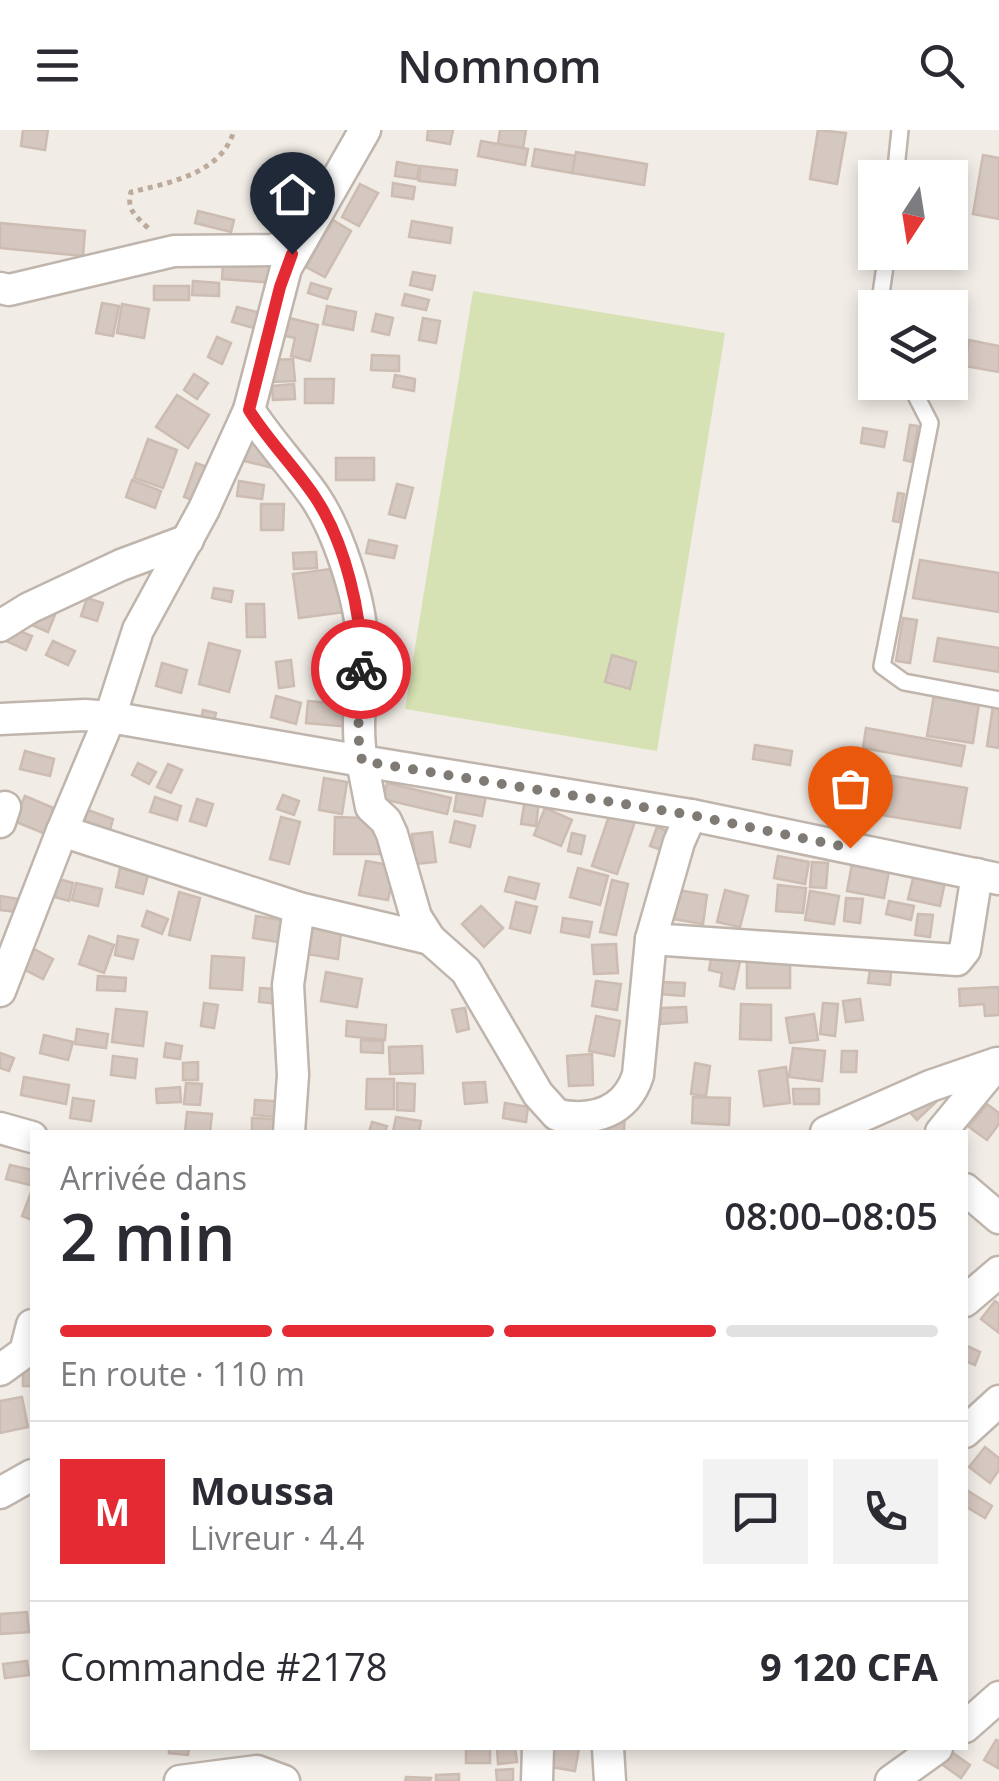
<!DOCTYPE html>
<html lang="fr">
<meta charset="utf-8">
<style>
:root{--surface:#fff;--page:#f2f2f3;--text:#2b2b33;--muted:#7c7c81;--line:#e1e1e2;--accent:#e42a32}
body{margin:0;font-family:"Open Sans",sans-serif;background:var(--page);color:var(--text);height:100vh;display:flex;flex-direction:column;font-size:38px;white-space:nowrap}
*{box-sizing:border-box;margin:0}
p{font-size:32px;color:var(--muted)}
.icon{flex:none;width:55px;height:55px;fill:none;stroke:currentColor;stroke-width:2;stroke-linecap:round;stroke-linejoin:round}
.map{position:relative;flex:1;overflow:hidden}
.sheet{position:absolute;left:30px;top:1000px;width:938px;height:620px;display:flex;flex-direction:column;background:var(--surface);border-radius:0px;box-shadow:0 5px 15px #0003}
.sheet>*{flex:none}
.needle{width:65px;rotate:192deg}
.buttons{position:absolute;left:858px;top:30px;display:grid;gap:20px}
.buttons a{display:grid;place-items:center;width:110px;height:110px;border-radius:0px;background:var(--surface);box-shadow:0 5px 15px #0003;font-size:50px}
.pin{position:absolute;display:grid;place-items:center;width:85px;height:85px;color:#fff;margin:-102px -42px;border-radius:50% 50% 50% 0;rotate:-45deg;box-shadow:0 0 10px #0007}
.pin .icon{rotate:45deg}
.courier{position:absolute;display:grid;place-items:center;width:100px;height:100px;margin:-50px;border:8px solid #e42a32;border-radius:50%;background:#fff;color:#222;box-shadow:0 2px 12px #0007}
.summary em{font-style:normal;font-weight:600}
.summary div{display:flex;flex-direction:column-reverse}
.summary{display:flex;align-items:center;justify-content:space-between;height:170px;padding:0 30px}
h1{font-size:65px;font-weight:600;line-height:75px}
.bar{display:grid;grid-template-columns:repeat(4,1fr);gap:15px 10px;align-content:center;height:120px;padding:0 30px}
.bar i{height:12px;border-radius:8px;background:var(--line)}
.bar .selected{background:var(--accent)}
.bar p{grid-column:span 4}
.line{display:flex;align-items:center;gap:25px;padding:0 30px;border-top:2px solid var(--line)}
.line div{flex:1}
.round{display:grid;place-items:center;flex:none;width:105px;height:105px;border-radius:0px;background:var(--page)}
header{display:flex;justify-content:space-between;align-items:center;height:130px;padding:0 30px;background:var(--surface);font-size:45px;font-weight:600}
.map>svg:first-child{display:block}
.green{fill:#d6e2b3}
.building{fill:#d5c8c0;stroke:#ccbcb1;stroke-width:2.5}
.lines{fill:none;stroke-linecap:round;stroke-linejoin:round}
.service-casing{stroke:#bfb5ad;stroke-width:20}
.minor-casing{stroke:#bfb5ad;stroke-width:35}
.path{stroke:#bcab9c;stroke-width:5;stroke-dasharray:5 5;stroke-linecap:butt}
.service{stroke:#fff;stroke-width:15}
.minor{stroke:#fff;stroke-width:30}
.done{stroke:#807a74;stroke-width:10;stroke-dasharray:0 18}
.route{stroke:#e42a32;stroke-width:12}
</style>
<header><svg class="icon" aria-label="menu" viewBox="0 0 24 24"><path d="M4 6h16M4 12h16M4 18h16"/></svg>Nomnom<svg class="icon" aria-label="search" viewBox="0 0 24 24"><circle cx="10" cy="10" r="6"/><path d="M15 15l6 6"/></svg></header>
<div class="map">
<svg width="999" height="1651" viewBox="0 0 999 1651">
<rect width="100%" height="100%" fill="#f1ece6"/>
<path class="green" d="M 473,161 L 725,203 L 657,621 L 405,579 Z"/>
<g class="building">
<path d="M 23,0 L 48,0 L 45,20 L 21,16 Z"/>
<path d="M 428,0 L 453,0 L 450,14 L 427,10 Z"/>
<path d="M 500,0 L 526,0 L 523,18 L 498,14 Z"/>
<path d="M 818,0 L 846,3 L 837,54 L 810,49 Z"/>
<path d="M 481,11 L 528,19 L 525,35 L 478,26 Z"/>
<path d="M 535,19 L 576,26 L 572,43 L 532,36 Z"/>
<path d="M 576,22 L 647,34 L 644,55 L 572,43 Z"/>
<path d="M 983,25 L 999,28 L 999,89 L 973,84 Z"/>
<path d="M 397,32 L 419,36 L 417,49 L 395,46 Z"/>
<path d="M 421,36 L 457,40 L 455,55 L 419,51 Z"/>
<path d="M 393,53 L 415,57 L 413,69 L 392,66 Z"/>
<path d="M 360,54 L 378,63 L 359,96 L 342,87 Z"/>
<path d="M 198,81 L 234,90 L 231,102 L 195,93 Z"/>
<path d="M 333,90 L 351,101 L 325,147 L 306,137 Z"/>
<path d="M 412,91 L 452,98 L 450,113 L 409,107 Z"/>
<path d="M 0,93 L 85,101 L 83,126 L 0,118 Z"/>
<path d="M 223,132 L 277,137 L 275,153 L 222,149 Z"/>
<path d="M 413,142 L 435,146 L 432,160 L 410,155 Z"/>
<path d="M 193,151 L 219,153 L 219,166 L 192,165 Z"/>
<path d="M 311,153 L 331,159 L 327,169 L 308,163 Z"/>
<rect x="154" y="156" width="35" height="14"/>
<path d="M 405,164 L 429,170 L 426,180 L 402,175 Z"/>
<path d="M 102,173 L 119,176 L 113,206 L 96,203 Z"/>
<path d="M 122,174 L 149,179 L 144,208 L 117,203 Z"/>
<path d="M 327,176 L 356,182 L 353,200 L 323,194 Z"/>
<path d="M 237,177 L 265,184 L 261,200 L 232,192 Z"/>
<path d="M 376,184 L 393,188 L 389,205 L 372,201 Z"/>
<path d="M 285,187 L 318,195 L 310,231 L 291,226 L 295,208 L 281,205 Z"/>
<path d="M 423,188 L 440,191 L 436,213 L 419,210 Z"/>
<path d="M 217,207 L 231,213 L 222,234 L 208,227 Z"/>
<path d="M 969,210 L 999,216 L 999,242 L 965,236 Z"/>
<path d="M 372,225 L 399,226 L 399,241 L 371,240 Z"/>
<path d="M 293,229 L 295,251 L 272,252 L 271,230 Z"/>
<path d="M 194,244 L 208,253 L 197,269 L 184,260 Z"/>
<path d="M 395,245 L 415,249 L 414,261 L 393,257 Z"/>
<path d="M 305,249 L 334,249 L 333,273 L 305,273 Z"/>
<path d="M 294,254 L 295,269 L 273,270 L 272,256 Z"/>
<path d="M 177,265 L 209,285 L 188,318 L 156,297 Z"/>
<path d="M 910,295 L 918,296 L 912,332 L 904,330 Z"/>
<path d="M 863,298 L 887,302 L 884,317 L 861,313 Z"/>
<path d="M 246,308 L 286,317 L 280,340 L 241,330 Z"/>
<path d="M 148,309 L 177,320 L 163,358 L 134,348 Z"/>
<rect x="336" y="328" width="38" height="22"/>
<path d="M 196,333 L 213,339 L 202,373 L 184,367 Z"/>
<path d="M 132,350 L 161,361 L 155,378 L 126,367 Z"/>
<path d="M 239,351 L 264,355 L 262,369 L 237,366 Z"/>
<path d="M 397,354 L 413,358 L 405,388 L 389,384 Z"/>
<path d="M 898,363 L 904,364 L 899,392 L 893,391 Z"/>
<path d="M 261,374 L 284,374 L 283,400 L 261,400 Z"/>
<path d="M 369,410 L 397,416 L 394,428 L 366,423 Z"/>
<path d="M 316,422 L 317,438 L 294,439 L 293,423 Z"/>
<path d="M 920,430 L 999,443 L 999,482 L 913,468 Z"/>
<path d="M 339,438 L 345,482 L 299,488 L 293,444 Z"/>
<path d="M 214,458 L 233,461 L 231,472 L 212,468 Z"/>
<path d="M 87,468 L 103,473 L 97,491 L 81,486 Z"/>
<path d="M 246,474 L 264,474 L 265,507 L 247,507 Z"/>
<path d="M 58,477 L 48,502 L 20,490 Z"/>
<path d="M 903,488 L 917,490 L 910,533 L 896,531 Z"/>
<path d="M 12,498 L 32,506 L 26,520 L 6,511 Z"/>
<path d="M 938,508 L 999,518 L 999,542 L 934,531 Z"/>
<path d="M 53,511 L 75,521 L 68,535 L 46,525 Z"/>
<path d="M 209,513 L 240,521 L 229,562 L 199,554 Z"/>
<path d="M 612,525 L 636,532 L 630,559 L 605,552 Z"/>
<path d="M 291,530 L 294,556 L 279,558 L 276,532 Z"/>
<path d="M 162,533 L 187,540 L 181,563 L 156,556 Z"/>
<path d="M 934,565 L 979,573 L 973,613 L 927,606 Z"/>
<path d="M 276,566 L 301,573 L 296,594 L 271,587 Z"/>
<path d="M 308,571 L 353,575 L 351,597 L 306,593 Z"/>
<path d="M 993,576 L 999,577 L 999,618 L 987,616 Z"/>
<path d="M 203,580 L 216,583 L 210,609 L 197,606 Z"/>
<path d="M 866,598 L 965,616 L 961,636 L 863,618 Z"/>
<path d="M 755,615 L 792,621 L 790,635 L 753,629 Z"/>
<path d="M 25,621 L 54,629 L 50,646 L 20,639 Z"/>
<path d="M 138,633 L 156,642 L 149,654 L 132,645 Z"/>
<path d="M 168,634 L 182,640 L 171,663 L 157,657 Z"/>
<path d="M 857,640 L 967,658 L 960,698 L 851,680 Z"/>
<path d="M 324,648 L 347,652 L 342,684 L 319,680 Z"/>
<path d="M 459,650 L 488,656 L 482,686 L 454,681 Z"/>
<path d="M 387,653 L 451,668 L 447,684 L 383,669 Z"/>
<path d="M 283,665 L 299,671 L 294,685 L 277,679 Z"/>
<path d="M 25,666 L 63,682 L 53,707 L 14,691 Z"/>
<path d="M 155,667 L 181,676 L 177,690 L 150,682 Z"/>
<path d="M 197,669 L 213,674 L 206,696 L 190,691 Z"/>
<path d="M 525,669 L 539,671 L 536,696 L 521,694 Z"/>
<path d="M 613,674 L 638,683 L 617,744 L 592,736 Z"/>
<path d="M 545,678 L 572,690 L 561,716 L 534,705 Z"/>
<path d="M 85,679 L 113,689 L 109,703 L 80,693 Z"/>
<path d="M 281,687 L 300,692 L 289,734 L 270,729 Z"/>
<path d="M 335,687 L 396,689 L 381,697 L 380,724 L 334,724 Z"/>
<path d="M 455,691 L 475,696 L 470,717 L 450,712 Z"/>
<path d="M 657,697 L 674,704 L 667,722 L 650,716 Z"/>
<path d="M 432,702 L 436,732 L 416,734 L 412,704 Z"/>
<path d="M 572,703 L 585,706 L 581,724 L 568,721 Z"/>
<path d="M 778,726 L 809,732 L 805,754 L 774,748 Z"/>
<path d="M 366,731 L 395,736 L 388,770 L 359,765 Z"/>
<path d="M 812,732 L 828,733 L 826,758 L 810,757 Z"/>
<path d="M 852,734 L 889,741 L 884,768 L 847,761 Z"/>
<path d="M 120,738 L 148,745 L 143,764 L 116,757 Z"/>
<path d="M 578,738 L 608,746 L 600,775 L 570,767 Z"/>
<path d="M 915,740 L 946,747 L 940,776 L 908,769 Z"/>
<path d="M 509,747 L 539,754 L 535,769 L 505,761 Z"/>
<path d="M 59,749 L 73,753 L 69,771 L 55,767 Z"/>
<path d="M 612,750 L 628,754 L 616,805 L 600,802 Z"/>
<path d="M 76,753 L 102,759 L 98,776 L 72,770 Z"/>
<path d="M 778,755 L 806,758 L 803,783 L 776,781 Z"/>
<path d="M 678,760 L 707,765 L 703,794 L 673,789 Z"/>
<path d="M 725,760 L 748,766 L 740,797 L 717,792 Z"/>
<path d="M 810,761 L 839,766 L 834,794 L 805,790 Z"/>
<path d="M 179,762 L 200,768 L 190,810 L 169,805 Z"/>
<path d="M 0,766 L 19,769 L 17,782 L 0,780 Z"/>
<path d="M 846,768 L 863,769 L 860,793 L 844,791 Z"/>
<path d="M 889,771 L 914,776 L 911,790 L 886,784 Z"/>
<path d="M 516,772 L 537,777 L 530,803 L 510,798 Z"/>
<path d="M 481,776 L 503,798 L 484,817 L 462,794 Z"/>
<path d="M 147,781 L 168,789 L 162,804 L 142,796 Z"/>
<path d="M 918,784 L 933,785 L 930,807 L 915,805 Z"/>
<path d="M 256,786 L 288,791 L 285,813 L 253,808 Z"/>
<path d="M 563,788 L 592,792 L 589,807 L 561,802 Z"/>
<path d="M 311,790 L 342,794 L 338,829 L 307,824 Z"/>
<path d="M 89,806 L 114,815 L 104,843 L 79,834 Z"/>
<path d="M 118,806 L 138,810 L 133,829 L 115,825 Z"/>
<path d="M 714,812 L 743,817 L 734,859 L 720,856 L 722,843 L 709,840 Z"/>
<path d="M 616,814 L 618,843 L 594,844 L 592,815 Z"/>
<path d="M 34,819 L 53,829 L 43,849 L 23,839 Z"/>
<path d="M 747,821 L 790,822 L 790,858 L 747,858 Z"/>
<path d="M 212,826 L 244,828 L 242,860 L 210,858 Z"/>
<path d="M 870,840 L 891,842 L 890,855 L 868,853 Z"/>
<path d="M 326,842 L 362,849 L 357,877 L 321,871 Z"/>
<path d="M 98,846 L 126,848 L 125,861 L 97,860 Z"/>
<path d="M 596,851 L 621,854 L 617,880 L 592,876 Z"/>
<path d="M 661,852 L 685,853 L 684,866 L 660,864 Z"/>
<path d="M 999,857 L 999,885 L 985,886 L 984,874 L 960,876 L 959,859 Z"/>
<path d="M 260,858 L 289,860 L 288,875 L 259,872 Z"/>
<path d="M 860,869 L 863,890 L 846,892 L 843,871 Z"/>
<path d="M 204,873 L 218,875 L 214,898 L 201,896 Z"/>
<path d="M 823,873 L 838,874 L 835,906 L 820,904 Z"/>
<path d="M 741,874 L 771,875 L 771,910 L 740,909 Z"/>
<path d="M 686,877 L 687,892 L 661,894 L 660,878 Z"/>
<path d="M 465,878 L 469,899 L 457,902 L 452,880 Z"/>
<path d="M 116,879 L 147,882 L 143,916 L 112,912 Z"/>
<path d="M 814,884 L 818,910 L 790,913 L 786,888 Z"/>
<path d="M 596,886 L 620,891 L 614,926 L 589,921 Z"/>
<path d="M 347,891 L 386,895 L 385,910 L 346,906 Z"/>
<path d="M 77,899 L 108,904 L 106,918 L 75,914 Z"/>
<path d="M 44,905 L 73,912 L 68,930 L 40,923 Z"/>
<path d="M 361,910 L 383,911 L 383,923 L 361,922 Z"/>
<path d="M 166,913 L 182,916 L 180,929 L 164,927 Z"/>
<path d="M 422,916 L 423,943 L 390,944 L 389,917 Z"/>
<path d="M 793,918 L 825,921 L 822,951 L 789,947 Z"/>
<path d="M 842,921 L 857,921 L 856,942 L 841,942 Z"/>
<path d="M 0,923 L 14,928 L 9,941 L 0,938 Z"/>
<path d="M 592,924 L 593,955 L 569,956 L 567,926 Z"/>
<path d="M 113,926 L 137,929 L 135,948 L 111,945 Z"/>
<path d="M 198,932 L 198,950 L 183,950 L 183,933 Z"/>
<path d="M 695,933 L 710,936 L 706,966 L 691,964 Z"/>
<path d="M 786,937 L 790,973 L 764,976 L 759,941 Z"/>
<path d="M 24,947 L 69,955 L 66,974 L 21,965 Z"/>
<path d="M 367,949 L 394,949 L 394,979 L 366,979 Z"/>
<path d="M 485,952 L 487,972 L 465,974 L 463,953 Z"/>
<path d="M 186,953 L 202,954 L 200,975 L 184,974 Z"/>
<path d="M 397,953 L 415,954 L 414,981 L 397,980 Z"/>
<path d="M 180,957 L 181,972 L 157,973 L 156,959 Z"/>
<path d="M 793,959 L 819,959 L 819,974 L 794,974 Z"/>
<path d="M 927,961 L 937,971 L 917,990 L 908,980 Z"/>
<path d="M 693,967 L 730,968 L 729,995 L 692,993 Z"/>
<path d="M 73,968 L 94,971 L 91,991 L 70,988 Z"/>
<path d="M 255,970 L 289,972 L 288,988 L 254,985 Z"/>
<path d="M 505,973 L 528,977 L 526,992 L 503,988 Z"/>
<path d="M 987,974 L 999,983 L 999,994 L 987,1010 L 969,997 Z"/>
<path d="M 593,976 L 625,978 L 624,1002 L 592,1002 Z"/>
<path d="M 187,982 L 212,984 L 210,1002 L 185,1002 Z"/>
<path d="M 396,987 L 421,991 L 419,1002 L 393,1002 Z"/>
<path d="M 252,988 L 290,990 L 290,1002 L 252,1002 Z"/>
<path d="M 372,992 L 387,996 L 385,1002 L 369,1002 Z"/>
<path d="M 10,1035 L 32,1040 L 30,1055 L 6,1049 Z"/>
<path d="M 32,1060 L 32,1090 L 22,1086 Z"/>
<path d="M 995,1171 L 999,1174 L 999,1203 L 981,1189 Z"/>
<path d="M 965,1215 L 980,1222 L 975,1235 L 965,1231 Z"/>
<rect x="23" y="1233" width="9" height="23"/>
<path d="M 22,1267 L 28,1297 L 0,1303 L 0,1271 Z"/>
<path d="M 985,1317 L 999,1328 L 999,1340 L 990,1353 L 969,1337 Z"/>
<path d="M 965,1359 L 992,1376 L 985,1388 L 965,1376 Z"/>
<path d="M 27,1482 L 29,1502 L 0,1504 L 0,1484 Z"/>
<path d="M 27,1531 L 29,1545 L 5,1548 L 3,1534 Z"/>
<path d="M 996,1610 L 999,1611 L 998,1638 L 984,1630 Z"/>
<path d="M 169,1618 L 189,1618 L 188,1625 L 169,1623 Z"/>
<path d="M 497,1618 L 515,1618 L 517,1632 L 498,1634 Z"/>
<path d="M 553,1618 L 579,1618 L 575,1641 L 550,1637 Z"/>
<rect x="466" y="1619" width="24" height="14"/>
<path d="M 949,1620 L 970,1635 L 961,1648 L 940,1633 Z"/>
<path d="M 513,1639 L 513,1651 L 497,1651 L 496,1640 Z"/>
<path d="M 459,1644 L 459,1651 L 436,1651 L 436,1645 Z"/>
<path d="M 406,1647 L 431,1648 L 430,1651 L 405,1651 Z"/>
</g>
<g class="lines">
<g class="service-casing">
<g id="service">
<path d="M 895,48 L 900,0"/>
<path d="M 879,178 L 887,122"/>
<path d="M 909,252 L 930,293 L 882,536 L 904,552 L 999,570"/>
</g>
</g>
<g class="minor-casing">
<g id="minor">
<path d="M 0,158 L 9,160 L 174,121 L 273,120 L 303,108"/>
<path d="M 249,280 C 269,311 294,337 315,367 C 338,401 359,466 362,507 C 365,548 354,590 362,631 L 691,685 L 999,749"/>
<path d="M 0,496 L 29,478 L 121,435 L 188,410"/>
<path d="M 0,589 L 85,585 L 110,587 L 362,631 L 371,677 L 386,691 L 392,704 L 416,787 L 430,809 L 466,841 L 538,964 L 557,985 C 594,992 626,982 638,945 L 651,809"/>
<path d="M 691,685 L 679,712 L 651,809 L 957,830 L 965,820 L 977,744"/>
<path d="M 0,692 L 5,677"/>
<path d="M 62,701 L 299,778 L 430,809"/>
<path d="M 0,861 L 62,701 L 110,587 L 138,500 L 204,379 L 249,280 L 286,138 L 365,0"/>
<path d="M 0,998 L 32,1007"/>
<path d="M 289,1002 L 293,945 L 288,855 L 299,778"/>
<path d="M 826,1002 L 930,956 L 997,933"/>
<path d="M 941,1002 L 997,934"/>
<path d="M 965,1059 L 999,1088"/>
<path d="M 965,1171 L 999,1142"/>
<path d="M 0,1240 L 25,1222 L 32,1195"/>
<path d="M 965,1302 L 999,1271"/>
<path d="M 0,1363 L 32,1345"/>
<path d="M 965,1597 L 999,1567"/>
<path d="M 608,1618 L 610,1651"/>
<path d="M 180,1651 L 257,1641 L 284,1651"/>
<path d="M 537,1651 L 538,1618"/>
<path d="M 891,1651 L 937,1618"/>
</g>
</g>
<path class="path" d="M 148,98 C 136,86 126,80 131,62 C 169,53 223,43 234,0"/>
<use href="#service" class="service"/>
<use href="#minor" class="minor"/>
</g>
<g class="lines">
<path class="done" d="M 361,539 L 358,605 L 362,631 L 691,685 L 850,718"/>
<path class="route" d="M 292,124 L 280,157 L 249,280 C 269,312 295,337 315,367 C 345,412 363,486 361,539"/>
</g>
</svg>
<div class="buttons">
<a><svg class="needle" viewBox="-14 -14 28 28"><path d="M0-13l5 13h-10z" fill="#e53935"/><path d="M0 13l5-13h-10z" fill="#7c7c81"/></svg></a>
<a><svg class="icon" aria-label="layers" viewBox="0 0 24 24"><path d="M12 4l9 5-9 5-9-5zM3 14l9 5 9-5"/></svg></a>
</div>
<div class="pin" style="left:850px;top:718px;background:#ea580c"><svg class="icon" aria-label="bag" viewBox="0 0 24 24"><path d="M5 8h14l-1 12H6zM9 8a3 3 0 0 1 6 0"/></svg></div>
<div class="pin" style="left:292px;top:124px;background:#1f2937"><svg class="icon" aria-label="home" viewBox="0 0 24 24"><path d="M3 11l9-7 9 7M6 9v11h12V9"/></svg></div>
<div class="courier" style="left:361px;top:539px"><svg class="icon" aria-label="bike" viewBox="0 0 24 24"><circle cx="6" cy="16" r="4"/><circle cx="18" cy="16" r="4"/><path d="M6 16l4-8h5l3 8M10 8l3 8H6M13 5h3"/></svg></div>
<section class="sheet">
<div class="summary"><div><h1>2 min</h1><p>Arrivée dans</p></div><em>08:00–08:05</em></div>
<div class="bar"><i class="selected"></i><i class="selected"></i><i class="selected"></i><i></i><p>En route · 110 m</p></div>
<div class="line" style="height:180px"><b class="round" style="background:var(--accent);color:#fff">M</b><div><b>Moussa</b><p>Livreur · 4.4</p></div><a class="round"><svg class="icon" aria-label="chat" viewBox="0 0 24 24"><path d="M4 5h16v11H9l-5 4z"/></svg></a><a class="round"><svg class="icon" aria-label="phone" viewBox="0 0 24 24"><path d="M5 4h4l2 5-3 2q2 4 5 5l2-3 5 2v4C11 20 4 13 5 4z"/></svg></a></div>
<div class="line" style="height:130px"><div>Commande #2178</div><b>9 120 CFA</b></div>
</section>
</div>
